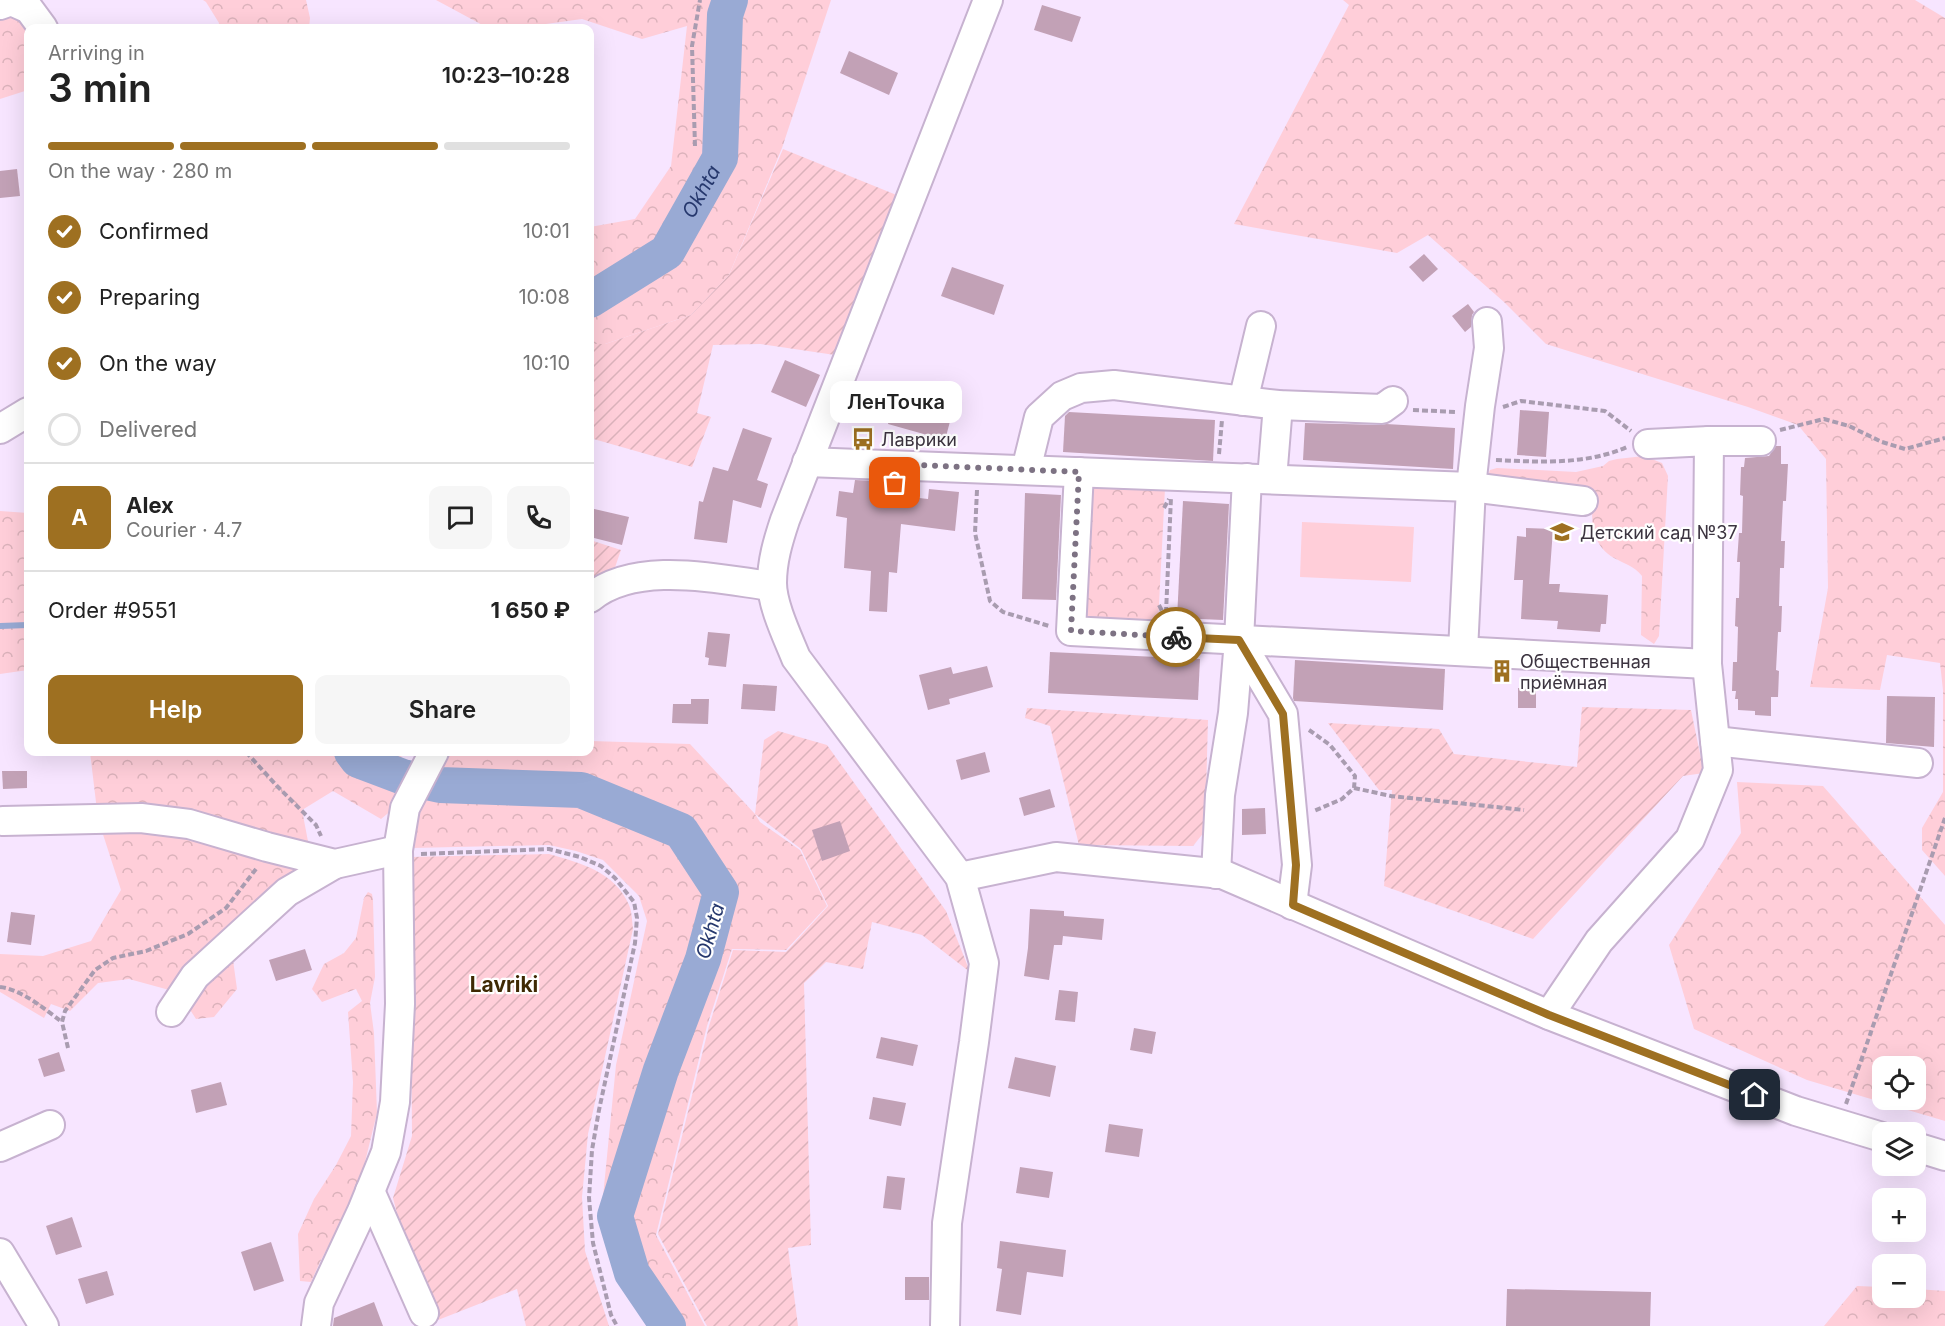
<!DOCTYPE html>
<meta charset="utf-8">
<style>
:root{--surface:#fff;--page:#f6f6f6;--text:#222;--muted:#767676;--line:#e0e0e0;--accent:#9e7021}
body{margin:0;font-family:Inter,sans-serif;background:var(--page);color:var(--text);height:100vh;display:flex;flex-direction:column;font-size:22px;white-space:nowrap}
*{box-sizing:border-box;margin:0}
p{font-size:20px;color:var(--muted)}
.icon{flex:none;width:33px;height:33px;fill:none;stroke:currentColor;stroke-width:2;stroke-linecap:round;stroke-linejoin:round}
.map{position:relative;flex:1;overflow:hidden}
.panel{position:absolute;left:24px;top:24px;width:570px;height:732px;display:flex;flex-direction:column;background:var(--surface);border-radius:12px;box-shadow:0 6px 24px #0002}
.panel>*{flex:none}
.controls{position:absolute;left:1872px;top:1056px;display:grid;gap:12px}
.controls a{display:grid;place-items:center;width:54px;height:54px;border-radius:12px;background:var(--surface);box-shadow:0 6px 24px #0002;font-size:30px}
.pin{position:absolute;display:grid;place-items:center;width:51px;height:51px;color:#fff;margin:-26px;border-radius:12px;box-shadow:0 3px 9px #0006}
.courier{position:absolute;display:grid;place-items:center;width:60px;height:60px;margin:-30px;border:4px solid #9e7021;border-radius:50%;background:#fff;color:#222;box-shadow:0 2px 8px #0007}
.bubble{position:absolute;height:42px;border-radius:12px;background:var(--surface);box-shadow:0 6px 24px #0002;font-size:20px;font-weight:600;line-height:42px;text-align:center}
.head em{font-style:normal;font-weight:600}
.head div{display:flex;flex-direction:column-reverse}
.head{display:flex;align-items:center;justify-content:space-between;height:102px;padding:0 24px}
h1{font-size:39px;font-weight:600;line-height:45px}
.bar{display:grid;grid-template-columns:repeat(4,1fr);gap:9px 6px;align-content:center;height:72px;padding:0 24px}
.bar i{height:8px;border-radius:4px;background:var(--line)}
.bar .current{background:var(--accent)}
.bar p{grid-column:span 4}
.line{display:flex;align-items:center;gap:15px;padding:0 24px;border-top:2px solid var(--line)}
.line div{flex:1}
.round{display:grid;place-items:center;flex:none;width:63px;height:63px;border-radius:12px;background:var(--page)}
ol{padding:0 24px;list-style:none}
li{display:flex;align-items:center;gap:18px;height:66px}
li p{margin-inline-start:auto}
li .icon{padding:6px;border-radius:50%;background:var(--accent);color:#fff;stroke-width:4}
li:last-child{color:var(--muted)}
li i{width:33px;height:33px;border:3px solid var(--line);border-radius:50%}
.action{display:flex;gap:12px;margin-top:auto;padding:12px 24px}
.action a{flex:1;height:69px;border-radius:12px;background:var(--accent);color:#fff;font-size:24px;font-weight:600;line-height:69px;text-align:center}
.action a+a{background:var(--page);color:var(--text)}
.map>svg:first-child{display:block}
.forest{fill:url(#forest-crowns);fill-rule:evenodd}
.garden{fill:url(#garden-furrows)}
.pitch{fill:#ffced9}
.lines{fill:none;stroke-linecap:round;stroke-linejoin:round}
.stream{stroke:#99aad4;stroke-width:6}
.river{stroke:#99aad4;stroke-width:36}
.building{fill:#c2a1b6}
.minor-casing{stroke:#c7b2d0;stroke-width:32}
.path{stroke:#a99cb0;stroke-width:4;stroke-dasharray:6 3;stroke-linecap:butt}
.minor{stroke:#fff;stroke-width:28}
.done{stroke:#7d7283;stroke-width:6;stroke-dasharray:0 10.8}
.route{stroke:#9e7021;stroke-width:8}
.labels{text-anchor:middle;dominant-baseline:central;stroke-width:4.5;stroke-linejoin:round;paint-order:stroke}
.poi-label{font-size:18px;fill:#3c3440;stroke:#fff;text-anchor:start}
.water-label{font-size:20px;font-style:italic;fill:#26386d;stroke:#fff}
.quarter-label{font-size:21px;font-weight:bold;fill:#3e2903;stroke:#fff}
</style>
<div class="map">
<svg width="1945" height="1326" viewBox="0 0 1945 1326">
<defs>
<pattern id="forest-crowns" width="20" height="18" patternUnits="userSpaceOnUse" patternTransform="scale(1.5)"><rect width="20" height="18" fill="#ffced9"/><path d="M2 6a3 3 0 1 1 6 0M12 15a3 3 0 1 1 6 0" fill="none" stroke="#dbb2bb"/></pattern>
<pattern id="garden-furrows" width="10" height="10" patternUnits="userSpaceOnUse" patternTransform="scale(1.5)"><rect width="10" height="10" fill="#ffced9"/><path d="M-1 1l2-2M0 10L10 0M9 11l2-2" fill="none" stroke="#dbb2bb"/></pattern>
</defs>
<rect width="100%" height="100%" fill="#f7e5ff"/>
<g class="forest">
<path d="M 203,0 L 306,0 L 310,18 L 309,28 L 218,28 L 219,23 L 206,2 Z"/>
<path d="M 436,0 L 831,0 L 782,148 L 729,275 L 691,315 L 605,344 L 590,344 L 590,227 L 635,219 L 671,166 L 687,26 L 642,39 L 582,19 L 517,28 L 488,28 Z"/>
<path d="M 1343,0 L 1915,0 L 1945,18 L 1945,876 L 1922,850 L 1922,828 L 1943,792 L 1943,690 L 1940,663 L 1887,655 L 1880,690 L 1810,687 L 1828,588 L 1826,459 L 1798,425 L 1748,407 L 1546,344 L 1504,302 L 1428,235 L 1397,253 L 1234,224 L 1349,5 Z"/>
<path d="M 0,11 L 32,17 L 28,28 L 28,90 L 0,99 Z"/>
<path d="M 1644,456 L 1662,463 L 1668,476 L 1659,636 L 1654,644 L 1641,635 L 1642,576 C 1634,566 1625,564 1614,558 C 1590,544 1591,518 1593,494 L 1486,479 L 1490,470 L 1497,468 L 1576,472 L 1603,466 L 1609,461 L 1617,459 Z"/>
<path d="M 1091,483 L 1165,488 L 1158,624 L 1083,620 Z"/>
<path d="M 0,511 L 28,513 L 28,670 L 0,674 Z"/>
<path d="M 590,741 L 690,744 L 755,814 L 760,822 L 800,850 L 827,906 L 786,950 L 732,949 L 707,1026 L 656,1235 L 705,1326 L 654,1326 L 616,1267 L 601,1217 L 616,1065 L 647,921 L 639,896 L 603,860 L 576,851 L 549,845 L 412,848 L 422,790 L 444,752 L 590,752 Z"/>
<path d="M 90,752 L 400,752 L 404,765 L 393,809 L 381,819 L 333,791 L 302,810 L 315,878 L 233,960 L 237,989 L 214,1017 L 196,1019 L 187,1005 L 173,991 L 129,979 L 98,983 L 70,1011 L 51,1004 L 44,1018 L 0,992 L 0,954 L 43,956 L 91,941 L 121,890 L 98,819 Z"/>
<path d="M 1737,782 L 1823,786 L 1945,925 L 1945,1121 L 1807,1080 L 1694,1029 L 1669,945 L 1741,833 ZM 1882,1066 L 1916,1066 L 1916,1100 L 1882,1100 Z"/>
<path d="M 368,892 L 372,894 L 373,900 L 375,977 L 370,1003 L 374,1033 L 377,1113 L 363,1170 L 343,1219 L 321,1260 L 311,1282 L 300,1281 L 298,1234 L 314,1199 L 336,1165 L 351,1136 L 353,1082 L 348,1012 L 362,1001 L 356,989 L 322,1002 L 312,989 L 324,964 L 344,953 L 356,938 L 364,898 Z"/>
<path d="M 1857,1286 L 1882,1287 L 1882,1298 L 1916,1298 L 1916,1289 L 1945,1291 L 1945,1326 L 1824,1326 Z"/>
</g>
<g class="garden">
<path d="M 783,149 L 899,196 L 835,355 L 760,344 L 713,345 L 697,413 L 711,417 L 692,467 L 590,438 L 590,344 L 605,344 L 691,315 L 729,275 Z"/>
<path d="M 590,540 L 621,550 L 611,579 L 590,586 Z"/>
<path d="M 1582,707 L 1691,710 L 1704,773 L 1683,776 L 1533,939 L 1384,886 L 1392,790 L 1379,790 L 1328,723 L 1439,729 L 1454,754 L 1577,767 Z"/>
<path d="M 1027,708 L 1208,720 L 1205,831 L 1193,846 L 1079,845 L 1050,726 L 1025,718 Z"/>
<path d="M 778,731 L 827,745 L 946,911 L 970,972 L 922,935 L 872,922 L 863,969 L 826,962 L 804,983 L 811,1245 L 788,1248 L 798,1326 L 707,1326 L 658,1234 L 709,1026 L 733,950 L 786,952 L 828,906 L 801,849 L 755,814 L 764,740 Z"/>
<path d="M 549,854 C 581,863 615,872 629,905 C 632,912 632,921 633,929 L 588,1134 L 582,1197 L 585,1251 L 609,1326 L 526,1326 L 517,1289 L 438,1320 L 404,1240 L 393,1198 L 412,1136 L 410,857 Z"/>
</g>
<path class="pitch" d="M 1302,522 L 1414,527 L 1411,582 L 1300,577 Z"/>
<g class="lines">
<path class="stream" d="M 0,626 L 28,625"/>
<g class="river">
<path id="s1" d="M 590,300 L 667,252 L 720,158 L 725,15 L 730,0"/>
<path d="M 352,752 L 358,760 L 403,777 L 440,785 L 581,790 L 681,831 L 721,892 L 703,959 L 661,1070 L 615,1216 L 632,1273 L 668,1326"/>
</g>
</g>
<g class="building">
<path d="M 1042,5 L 1081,17 L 1072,42 L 1034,30 Z"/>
<path d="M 849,51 L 898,73 L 889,95 L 840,73 Z"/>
<path d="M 17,169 L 20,196 L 0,198 L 0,171 Z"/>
<path d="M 1424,254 L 1438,269 L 1423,282 L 1409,267 Z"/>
<path d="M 952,267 L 1004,285 L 994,315 L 941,296 Z"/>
<path d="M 1468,304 L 1474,312 L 1472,315 L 1471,327 L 1465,332 L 1452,316 Z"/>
<path d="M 785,360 L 820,375 L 806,407 L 771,392 Z"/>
<path d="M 898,387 L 955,403 L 945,440 L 888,424 Z"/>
<path d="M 1520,410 L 1549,412 L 1546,457 L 1517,455 Z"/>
<path d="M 1069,412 L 1215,420 L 1213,461 L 1063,452 L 1065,416 Z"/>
<path d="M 1305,423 L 1381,425 L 1386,424 L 1455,428 L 1453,469 L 1303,460 Z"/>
<path d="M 743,428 L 772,438 L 757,480 L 768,484 L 761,508 L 733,500 L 727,543 L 694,539 L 699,501 L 703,502 L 713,467 L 728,471 Z"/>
<path d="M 1776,446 L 1781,446 L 1781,464 L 1788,464 L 1786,501 L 1783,501 L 1781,541 L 1785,541 L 1784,568 L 1780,568 L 1779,606 L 1782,606 L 1781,632 L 1778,632 L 1776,670 L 1779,671 L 1778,697 L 1771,697 L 1771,716 L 1755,715 L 1755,711 L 1738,710 L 1738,699 L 1735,699 L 1736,691 L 1732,691 L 1733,662 L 1737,662 L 1738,627 L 1735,626 L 1736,598 L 1739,598 L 1740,562 L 1737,562 L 1739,533 L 1742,533 L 1743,496 L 1740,495 L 1741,467 L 1744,467 L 1745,458 L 1769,456 Z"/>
<path d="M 855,480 L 876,481 L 875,493 L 928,499 L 929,489 L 959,492 L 955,531 L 901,524 L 897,573 L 889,572 L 887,612 L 869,611 L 871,571 L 844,568 L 847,518 L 836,516 L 839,491 L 853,493 Z"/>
<path d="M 1025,493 L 1061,495 L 1056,600 L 1022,599 Z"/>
<path d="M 1183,501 L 1229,504 L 1223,620 L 1177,618 Z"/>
<path d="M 590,508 L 629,517 L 622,545 L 590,537 Z"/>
<path d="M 1526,528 L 1553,529 L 1549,584 L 1560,584 L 1559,592 L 1608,595 L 1606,624 L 1601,624 L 1600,632 L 1557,629 L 1558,621 L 1521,619 L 1523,580 L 1514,580 L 1517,536 L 1526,537 Z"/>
<path d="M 708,632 L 730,634 L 726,667 L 708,665 L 709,658 L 705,657 Z"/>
<path d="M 1050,652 L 1200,659 L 1198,700 L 1048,693 Z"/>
<path d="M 1295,660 L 1445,669 L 1443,710 L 1294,701 L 1293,698 Z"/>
<path d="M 987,666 L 993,687 L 949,699 L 950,704 L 928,710 L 919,675 L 951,667 L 953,674 Z"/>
<path d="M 743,684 L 777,686 L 775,711 L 741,709 Z"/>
<rect x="1518" y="688" width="18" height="20"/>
<path d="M 1887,696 L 1935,697 L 1934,747 L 1886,743 Z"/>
<path d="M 691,699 L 709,699 L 708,724 L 672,723 L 673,704 L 691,704 Z"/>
<path d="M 985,752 L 990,772 L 961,780 L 956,760 Z"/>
<path d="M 2,771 L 27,771 L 27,788 L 3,789 Z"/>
<path d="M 1050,789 L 1055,807 L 1024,816 L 1019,798 Z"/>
<path d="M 1265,808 L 1266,834 L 1242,835 L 1242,809 Z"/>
<path d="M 840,821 L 850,851 L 822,861 L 812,830 Z"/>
<path d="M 1030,909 L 1064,911 L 1064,916 L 1104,919 L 1102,940 L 1063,936 L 1062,945 L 1054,945 L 1049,980 L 1024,976 L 1028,948 Z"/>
<path d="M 11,912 L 35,915 L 31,945 L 7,942 Z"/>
<path d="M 305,949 L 312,970 L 276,981 L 269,960 Z"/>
<path d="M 1059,990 L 1078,992 L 1075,1022 L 1055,1020 Z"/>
<path d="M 1134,1028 L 1156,1032 L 1152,1054 L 1130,1050 Z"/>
<path d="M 881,1037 L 918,1045 L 913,1066 L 876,1058 Z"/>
<path d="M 59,1052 L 65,1071 L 44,1077 L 38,1059 Z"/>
<path d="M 1015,1057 L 1056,1066 L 1050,1097 L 1008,1088 Z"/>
<path d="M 221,1082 L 227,1105 L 196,1113 L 191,1090 Z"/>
<path d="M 873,1097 L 906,1103 L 901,1126 L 869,1119 Z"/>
<path d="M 1109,1124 L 1143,1129 L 1139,1157 L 1105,1152 Z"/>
<path d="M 1020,1167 L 1053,1172 L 1049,1198 L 1016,1193 Z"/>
<path d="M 887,1176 L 905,1178 L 901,1210 L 883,1208 Z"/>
<path d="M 72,1217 L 82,1247 L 56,1255 L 46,1226 Z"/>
<path d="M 1000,1241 L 1066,1250 L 1063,1277 L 1027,1272 L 1021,1315 L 996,1311 L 1002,1269 L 997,1268 Z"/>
<path d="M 271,1242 L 284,1281 L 254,1291 L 241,1252 Z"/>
<path d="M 107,1271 L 114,1295 L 86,1304 L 78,1279 Z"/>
<rect x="905" y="1277" width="24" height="23"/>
<path d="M 1507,1289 L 1651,1292 L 1650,1326 L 1506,1326 Z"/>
<path d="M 374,1302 L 383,1326 L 333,1326 L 334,1318 Z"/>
</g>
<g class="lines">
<g class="minor-casing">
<g id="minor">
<path d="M 0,5 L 11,1 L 29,9 L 43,28"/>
<path d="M 1243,401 L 1261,326"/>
<path d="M 0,429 L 28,412"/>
<path d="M 1709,441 L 1761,441"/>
<path d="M 807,462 L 1471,487 L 1583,501"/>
<path d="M 1026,470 L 1039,417 L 1062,396 L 1081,388 L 1114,385 L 1278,405 L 1382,409 L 1393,401"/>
<path d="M 1079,472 L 1071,631 L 1707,664"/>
<path d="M 1272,479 L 1278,405"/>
<path d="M 590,598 C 636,560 716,579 772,586"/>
<path d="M 1239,640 L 1283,714 L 1297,865 L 1292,905"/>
<path d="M 1463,651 L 1471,487 L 1480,406 L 1489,348 L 1487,322"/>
<path d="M 1715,741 L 1918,763"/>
<path d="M 3,821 L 141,818 L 189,824 L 267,847 L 335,864 L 398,850"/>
<path d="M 1216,874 L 1220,795 L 1233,713 L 1239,640 L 1247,478"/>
<path d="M 960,877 L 1056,857 L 1222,874 L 1549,1015 L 1796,1111 L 1882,1137"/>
<path d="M 171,1012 L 195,976 L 287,892 L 335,864"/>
<path d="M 1549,1015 L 1599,941 L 1690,839 L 1718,770 L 1707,664 L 1709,441 L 1648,444"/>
<path d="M 0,1147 L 50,1125"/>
<path d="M 1916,1147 L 1945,1156"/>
<path d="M 370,1191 L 424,1313"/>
<path d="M 0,1253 L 44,1326"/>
<path d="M 316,1326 L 319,1303 L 362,1211 L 386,1152 L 395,1102 L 400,1004 L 398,850 L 405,808 L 434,752"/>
<path d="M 945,1326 L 947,1223 L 974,1042 L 984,963 L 960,877 L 796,658 C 788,638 772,605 772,583 C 772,561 778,541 785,520 L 988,0"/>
</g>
</g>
<g class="path">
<path d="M 695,146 L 692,46 L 700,0"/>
<path d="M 1503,407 L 1521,401 L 1605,411 L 1631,431"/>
<path d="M 1413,410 L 1457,412"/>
<path d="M 1780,430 L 1824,419 L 1849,426 L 1882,442 L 1905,449 L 1945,438"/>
<path d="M 1219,454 L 1222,420"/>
<path d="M 1496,460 C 1540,462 1586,465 1627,447"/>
<path d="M 977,490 L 975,533 L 990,601 L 1003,612 L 1049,626"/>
<path d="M 1164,508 L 1169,499"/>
<path d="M 1159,605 L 1163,613"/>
<path d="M 1166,613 L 1171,497"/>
<path d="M 1309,730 L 1330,745 L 1355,776 L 1354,788 L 1342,799 L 1314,811"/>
<path d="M 246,752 L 277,786 L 316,825 L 321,836"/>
<path d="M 1354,788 L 1391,796 L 1524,810"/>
<path d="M 421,854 L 549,849 L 580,857 L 601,866 L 615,878 L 634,902 L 637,918 L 635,943 L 599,1110 L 592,1150 L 589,1198 L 593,1243 L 611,1315 L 617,1326"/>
<path d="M 0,987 C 21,989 46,1010 62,1022"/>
<path d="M 68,1048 L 62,1022 L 65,1011 L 95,970 L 113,958 L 146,951 L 188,934 L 226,908 L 256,869"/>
<path d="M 1846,1104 L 1945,818"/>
</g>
<use href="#minor" class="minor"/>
</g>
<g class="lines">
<path class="done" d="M 895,483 L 911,484 L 917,465 L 1079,472 L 1071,631 L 1176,637"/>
<path class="route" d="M 1176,637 L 1239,640 L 1283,714 L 1296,865 L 1293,905 L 1549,1015 L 1755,1095"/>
</g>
<defs>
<g id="bus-bare" transform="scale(1.8)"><path d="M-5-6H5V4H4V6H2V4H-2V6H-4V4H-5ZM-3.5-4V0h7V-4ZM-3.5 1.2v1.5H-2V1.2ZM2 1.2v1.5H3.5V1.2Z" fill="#9e7021" stroke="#fff" stroke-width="2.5" paint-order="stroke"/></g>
<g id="school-bare" transform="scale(1.8)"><path d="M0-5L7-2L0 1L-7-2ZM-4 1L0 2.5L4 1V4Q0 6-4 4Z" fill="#9e7021" stroke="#fff" stroke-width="2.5" paint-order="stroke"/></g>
<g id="building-bare" transform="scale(1.8)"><path d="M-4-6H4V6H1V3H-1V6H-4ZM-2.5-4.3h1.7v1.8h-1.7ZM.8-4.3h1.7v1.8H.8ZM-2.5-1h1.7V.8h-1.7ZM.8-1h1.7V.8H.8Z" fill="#9e7021" stroke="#fff" stroke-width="2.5" paint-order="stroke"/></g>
</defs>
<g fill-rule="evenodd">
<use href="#bus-bare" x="863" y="439"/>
<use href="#school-bare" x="1562" y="532"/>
<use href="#building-bare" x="1502" y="671"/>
</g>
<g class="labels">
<g class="poi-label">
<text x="881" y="439">Лаврики</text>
<text x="1580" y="532">Детский сад №37</text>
<text x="1520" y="661">Общественная<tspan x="1520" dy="21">приёмная</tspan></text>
</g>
<g class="water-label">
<text stroke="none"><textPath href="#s1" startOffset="160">Okhta</textPath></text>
<text transform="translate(710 931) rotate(-74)">Okhta</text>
</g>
<g class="quarter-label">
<text x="504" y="984">Lavriki</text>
</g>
</g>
</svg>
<div class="controls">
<a><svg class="icon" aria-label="locate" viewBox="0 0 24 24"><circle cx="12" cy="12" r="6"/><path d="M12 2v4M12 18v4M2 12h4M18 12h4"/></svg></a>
<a><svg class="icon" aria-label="layers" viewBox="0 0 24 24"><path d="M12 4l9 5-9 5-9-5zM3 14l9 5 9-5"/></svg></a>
<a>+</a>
<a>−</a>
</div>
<div class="pin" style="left:895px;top:483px;background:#ea580c"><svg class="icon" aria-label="bag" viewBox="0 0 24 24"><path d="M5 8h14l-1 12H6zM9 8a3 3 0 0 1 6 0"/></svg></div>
<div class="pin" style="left:1755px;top:1095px;background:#1f2937"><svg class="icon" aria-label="home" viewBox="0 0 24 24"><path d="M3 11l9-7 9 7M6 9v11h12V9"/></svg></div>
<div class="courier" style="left:1176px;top:637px"><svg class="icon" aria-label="bike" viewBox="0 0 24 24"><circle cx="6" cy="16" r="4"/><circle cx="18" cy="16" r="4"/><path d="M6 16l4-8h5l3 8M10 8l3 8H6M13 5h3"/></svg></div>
<div class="bubble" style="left:830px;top:381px;width:132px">ЛенТочка</div>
<section class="panel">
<div class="head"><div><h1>3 min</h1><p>Arriving in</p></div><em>10:23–10:28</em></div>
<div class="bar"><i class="current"></i><i class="current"></i><i class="current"></i><i></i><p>On the way · 280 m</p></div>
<ol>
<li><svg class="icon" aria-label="check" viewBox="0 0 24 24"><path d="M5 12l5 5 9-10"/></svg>Confirmed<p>10:01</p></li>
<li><svg class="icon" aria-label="check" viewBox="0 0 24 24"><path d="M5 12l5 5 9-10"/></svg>Preparing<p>10:08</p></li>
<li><svg class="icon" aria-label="check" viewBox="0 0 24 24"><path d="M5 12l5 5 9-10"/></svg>On the way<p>10:10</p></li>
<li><i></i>Delivered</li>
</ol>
<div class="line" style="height:108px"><b class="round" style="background:var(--accent);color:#fff">A</b><div><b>Alex</b><p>Courier · 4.7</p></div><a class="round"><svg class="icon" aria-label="chat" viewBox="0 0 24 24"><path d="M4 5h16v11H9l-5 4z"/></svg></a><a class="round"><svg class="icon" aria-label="phone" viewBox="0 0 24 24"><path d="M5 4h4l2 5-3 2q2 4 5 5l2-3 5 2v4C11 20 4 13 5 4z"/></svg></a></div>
<div class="line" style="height:78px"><div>Order #9551</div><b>1 650 ₽</b></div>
<div class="action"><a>Help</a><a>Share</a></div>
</section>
</div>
